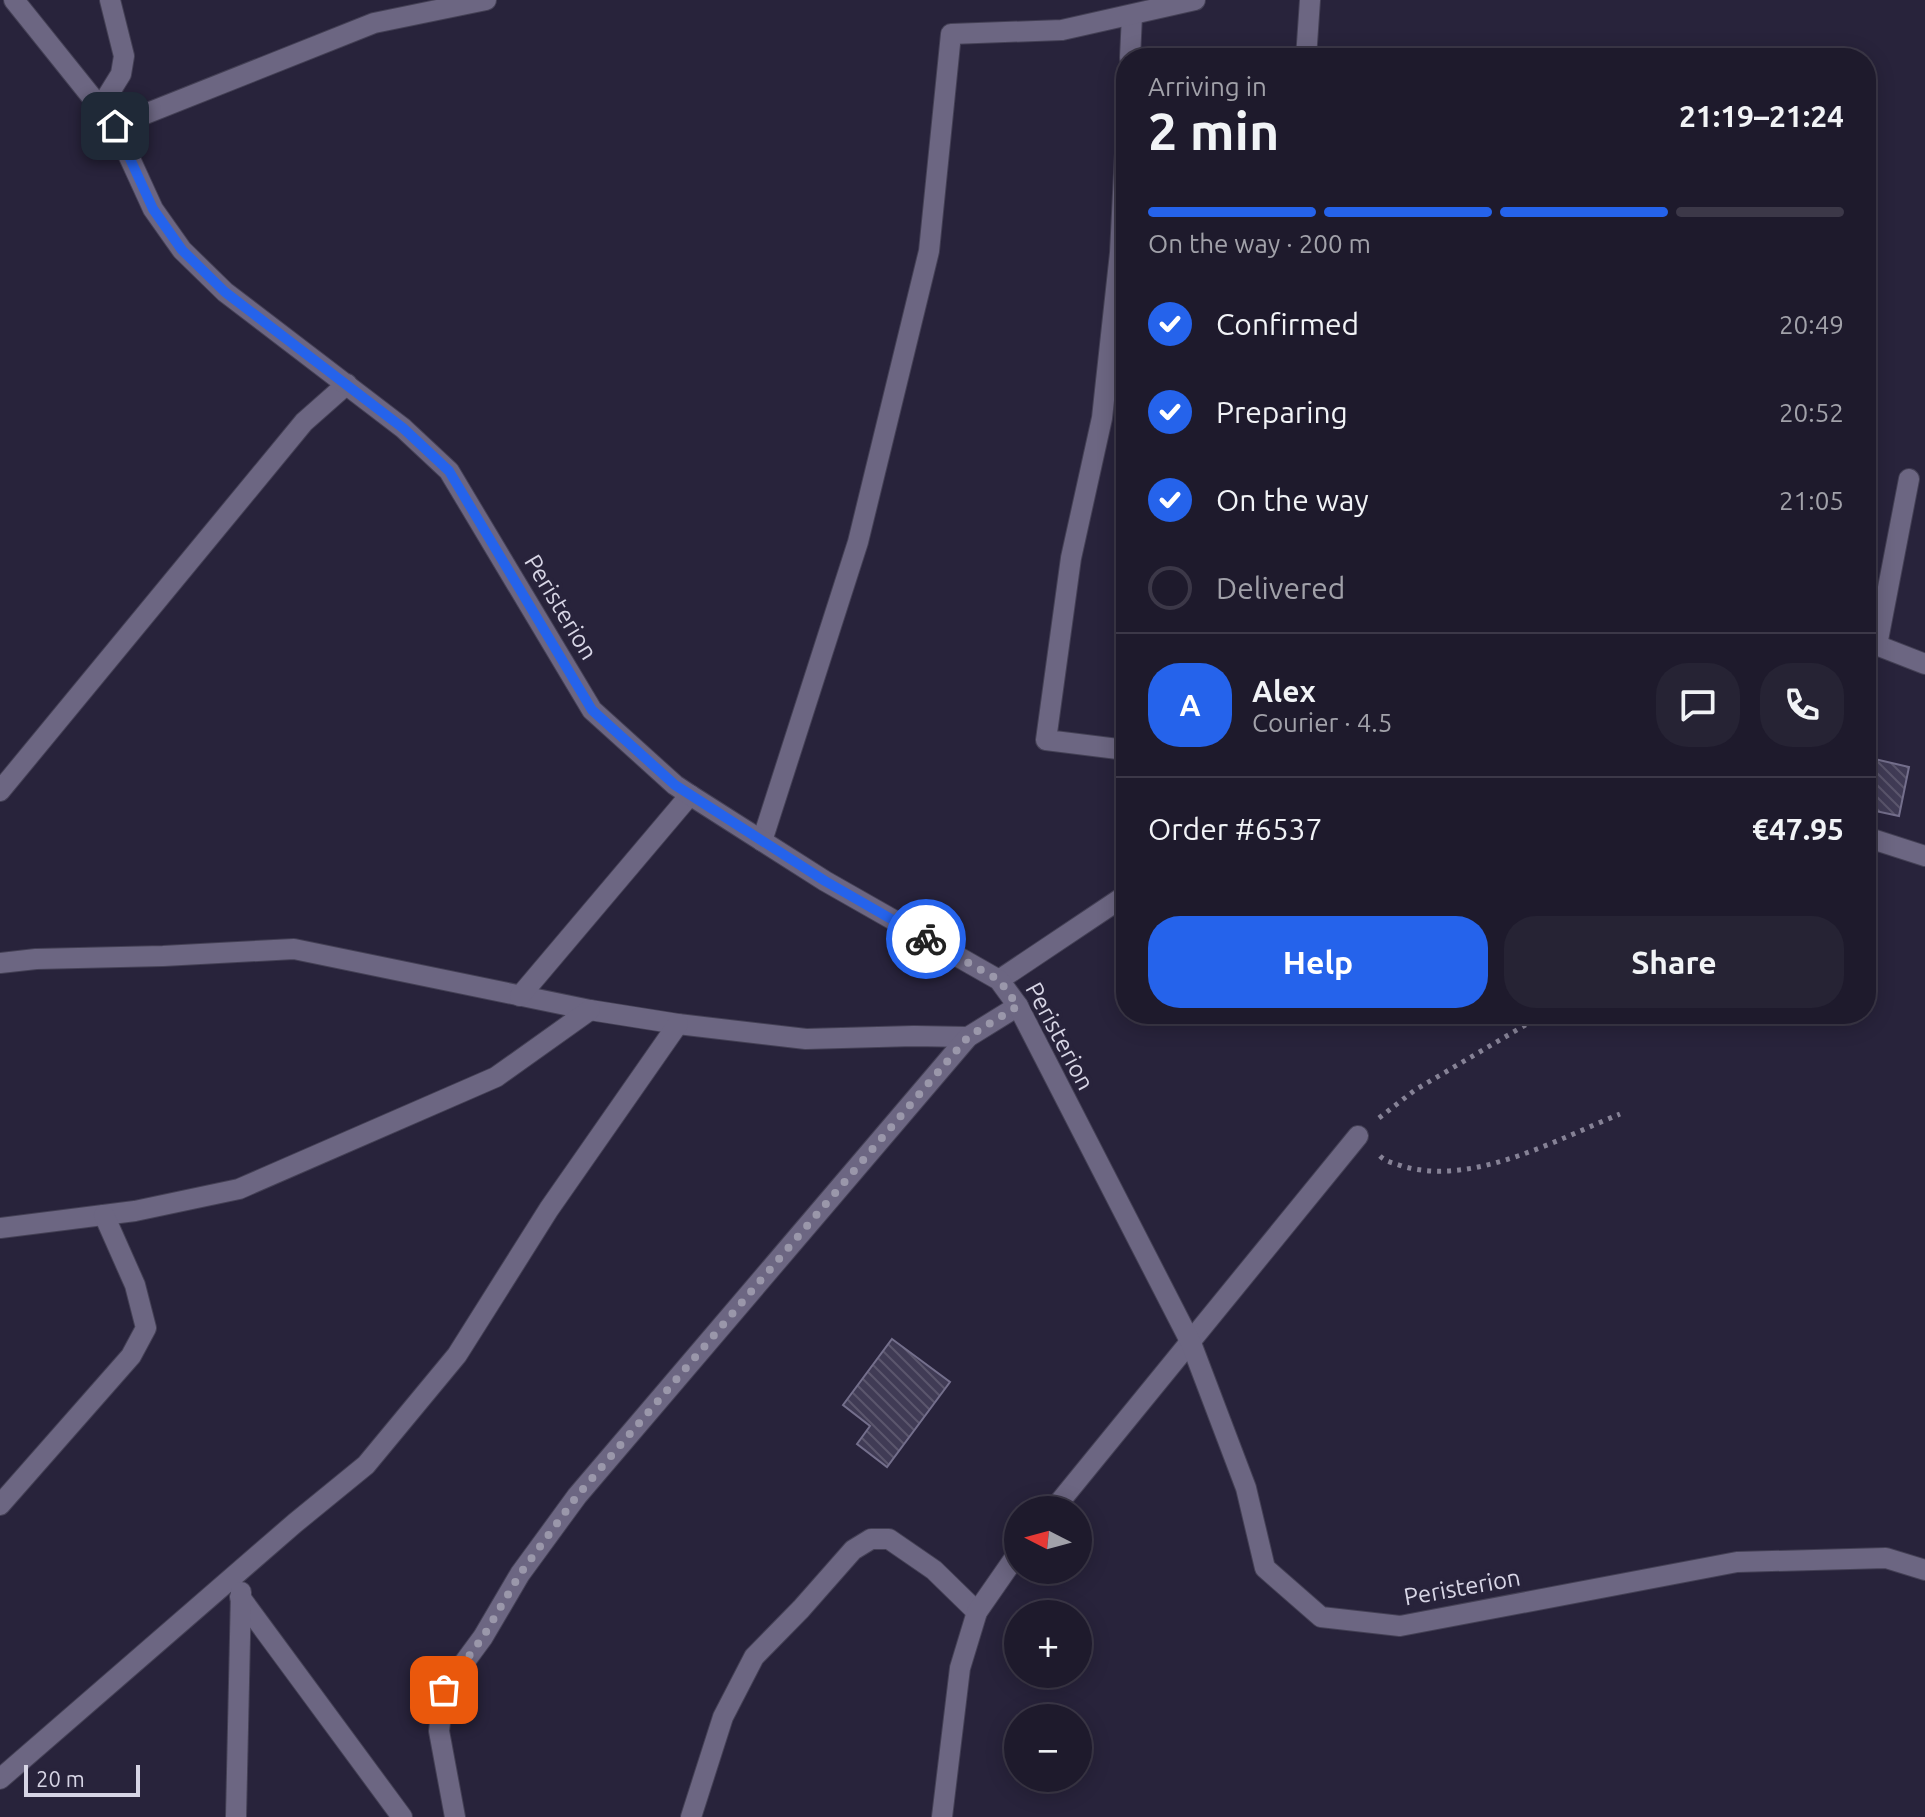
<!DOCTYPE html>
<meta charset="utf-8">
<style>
:root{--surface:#1e1a2c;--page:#262334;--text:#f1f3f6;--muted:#a1a1a9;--line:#3c3848;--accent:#2563eb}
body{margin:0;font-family:Ubuntu,sans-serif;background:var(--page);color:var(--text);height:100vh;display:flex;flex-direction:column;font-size:30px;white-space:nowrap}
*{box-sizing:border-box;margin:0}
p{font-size:26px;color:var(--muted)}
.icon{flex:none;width:44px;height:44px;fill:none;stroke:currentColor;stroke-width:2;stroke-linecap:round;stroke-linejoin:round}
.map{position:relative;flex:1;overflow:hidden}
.panel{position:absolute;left:1116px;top:48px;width:760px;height:976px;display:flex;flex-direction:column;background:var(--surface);border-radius:32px;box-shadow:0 4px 20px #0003,0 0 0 2px var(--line)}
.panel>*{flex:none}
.needle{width:52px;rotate:276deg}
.tools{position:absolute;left:1004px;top:1496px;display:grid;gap:16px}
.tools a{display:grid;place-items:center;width:88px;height:88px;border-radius:50%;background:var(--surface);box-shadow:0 4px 20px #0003,0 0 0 2px var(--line);font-size:40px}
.scale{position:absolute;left:24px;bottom:20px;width:116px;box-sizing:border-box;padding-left:8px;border:4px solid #d7d5e5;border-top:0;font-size:22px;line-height:28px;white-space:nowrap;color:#d7d5e5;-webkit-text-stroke:6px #28233b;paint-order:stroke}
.pin{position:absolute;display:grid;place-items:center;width:68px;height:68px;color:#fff;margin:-34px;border-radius:16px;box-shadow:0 4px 12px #0006}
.courier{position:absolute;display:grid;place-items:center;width:80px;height:80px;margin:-40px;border:6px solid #2563eb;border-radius:50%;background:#fff;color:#222;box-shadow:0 2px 10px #0007}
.summary em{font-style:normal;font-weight:700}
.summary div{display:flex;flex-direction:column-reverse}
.summary{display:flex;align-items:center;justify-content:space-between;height:136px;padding:0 32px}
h1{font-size:52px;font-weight:700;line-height:60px}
.bar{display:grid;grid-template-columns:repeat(4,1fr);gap:12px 8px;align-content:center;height:96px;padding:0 32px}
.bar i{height:10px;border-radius:6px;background:var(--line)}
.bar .on{background:var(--accent)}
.bar p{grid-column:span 4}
.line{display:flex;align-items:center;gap:20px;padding:0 32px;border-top:2px solid var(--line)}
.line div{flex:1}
.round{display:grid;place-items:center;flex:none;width:84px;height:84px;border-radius:32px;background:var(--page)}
ol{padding:0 32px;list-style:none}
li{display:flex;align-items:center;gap:24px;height:88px}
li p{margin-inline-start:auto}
li .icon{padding:8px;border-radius:50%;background:var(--accent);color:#fff;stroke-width:4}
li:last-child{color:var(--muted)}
li i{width:44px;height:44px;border:4px solid var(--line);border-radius:50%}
.cta{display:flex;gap:16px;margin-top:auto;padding:16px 32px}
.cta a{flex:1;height:92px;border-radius:32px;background:var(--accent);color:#fff;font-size:32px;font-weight:700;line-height:92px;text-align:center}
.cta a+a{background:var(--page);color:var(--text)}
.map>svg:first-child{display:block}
.building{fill:url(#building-back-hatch);stroke:#746f8c;stroke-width:2}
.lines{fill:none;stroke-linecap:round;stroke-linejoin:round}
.minor-casing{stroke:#444055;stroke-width:22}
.tertiary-casing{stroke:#444055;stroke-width:22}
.path{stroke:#868296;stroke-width:5;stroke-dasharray:4 6;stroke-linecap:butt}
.minor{stroke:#6c6682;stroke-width:20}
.tertiary{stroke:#6c6682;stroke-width:20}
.done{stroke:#9a97aa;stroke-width:8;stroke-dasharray:0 14.4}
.route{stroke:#2563eb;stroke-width:10}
.labels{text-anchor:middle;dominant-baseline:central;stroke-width:8;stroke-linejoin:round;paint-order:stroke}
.street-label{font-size:24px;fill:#d7d5e5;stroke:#28233b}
</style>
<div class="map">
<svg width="1925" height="1817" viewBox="0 0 1925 1817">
<defs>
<pattern id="building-back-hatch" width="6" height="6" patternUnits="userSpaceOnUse" patternTransform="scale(2)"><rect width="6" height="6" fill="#403b55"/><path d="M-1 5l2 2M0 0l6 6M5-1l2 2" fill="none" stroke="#5b566d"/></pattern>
</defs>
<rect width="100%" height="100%" fill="#28233b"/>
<g class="building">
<path d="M 1866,757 L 1909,767 L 1899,816 L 1866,809 Z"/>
<path d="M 892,1339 L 950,1382 L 887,1467 L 857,1444 L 870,1426 L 843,1405 Z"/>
</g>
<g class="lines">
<g class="minor-casing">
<g id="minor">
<path d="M 1130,58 L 1132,15"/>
<path d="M 1306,58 L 1310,0"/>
<path d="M 100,108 L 121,74 L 124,56 L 110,0"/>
<path d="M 115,126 L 374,23 L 486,0"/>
<path d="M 1126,133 L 1120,253 L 1102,418 L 1071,558 L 1046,740 L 1126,750"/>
<path d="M 1866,641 L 1925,664"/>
<path d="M 1877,645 L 1909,479"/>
<path d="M 0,791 L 304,422 L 347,384"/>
<path d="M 1866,837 L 1925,856"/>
<path d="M 762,841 L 858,542 L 929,251 L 951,34 L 1062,30 L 1195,0"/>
<path d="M 0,963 L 36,959 L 163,956 L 294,949 L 590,1010 L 678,1024 L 806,1039 L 914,1036 L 968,1037"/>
<path d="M 999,980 L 1126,895"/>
<path d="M 520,996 L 690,795"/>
<path d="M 0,1228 L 135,1211 L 239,1189 L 496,1077 L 590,1010"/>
<path d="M 0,1505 L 131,1356 L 146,1328 L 135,1285 L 104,1215"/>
<path d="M 1053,1510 L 1358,1136"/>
<path d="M 240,1597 L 402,1817"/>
<path d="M 0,1779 L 295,1523 L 366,1465 L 457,1355 L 549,1209 L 678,1024"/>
<path d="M 236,1817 L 241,1592"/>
<path d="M 455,1817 L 439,1731 L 444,1690 L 483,1637 L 520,1574 L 577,1496 L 968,1037 L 1018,1006"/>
<path d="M 691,1817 L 723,1717 L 754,1657 L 801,1609 L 853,1550 L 871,1539 L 889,1539 L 934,1570 L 977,1612"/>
<path d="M 942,1817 L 960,1668 L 977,1612 L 1018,1553"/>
</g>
</g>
<g class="tertiary-casing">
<path id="tertiary" d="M 14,0 L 115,126 L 153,209 L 182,250 L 225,292 L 403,428 L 449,471 L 592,710 L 675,785 L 690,795 L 825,881 L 999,980 L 1018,1006 L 1191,1343 L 1246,1488 L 1265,1568 L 1321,1617 L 1400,1626 L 1737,1562 L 1886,1558 L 1925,1570"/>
</g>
<g class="path">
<path d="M 1379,1118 L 1415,1090 L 1544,1014"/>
<path d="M 1380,1156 C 1386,1162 1394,1163 1402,1166 C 1471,1187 1556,1140 1620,1114"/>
</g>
<use href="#minor" class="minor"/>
<use href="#tertiary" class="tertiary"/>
</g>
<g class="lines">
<path class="done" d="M 444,1690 L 483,1637 L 520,1574 L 577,1496 L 968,1037 L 1018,1006 L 999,980 L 926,939"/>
<path class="route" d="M 115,126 L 153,209 L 182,250 L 225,292 L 403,428 L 449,471 L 592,710 L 675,785 L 825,881 L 926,939"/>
</g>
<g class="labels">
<g class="street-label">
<text transform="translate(561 607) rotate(59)">Peristerion</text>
<text transform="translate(1060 1036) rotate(62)">Peristerion</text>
<text transform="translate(1462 1587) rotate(-10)">Peristerion</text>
</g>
</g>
</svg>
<div class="tools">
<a><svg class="needle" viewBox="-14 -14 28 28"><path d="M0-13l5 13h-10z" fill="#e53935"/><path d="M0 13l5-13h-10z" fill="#a1a1a9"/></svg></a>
<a>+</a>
<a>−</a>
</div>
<div class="scale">20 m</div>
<div class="pin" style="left:444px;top:1690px;background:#ea580c"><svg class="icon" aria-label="bag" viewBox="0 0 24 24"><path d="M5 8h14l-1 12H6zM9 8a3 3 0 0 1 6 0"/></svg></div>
<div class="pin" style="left:115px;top:126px;background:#1f2937"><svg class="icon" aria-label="home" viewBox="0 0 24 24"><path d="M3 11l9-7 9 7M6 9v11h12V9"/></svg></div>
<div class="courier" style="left:926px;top:939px"><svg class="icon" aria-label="bike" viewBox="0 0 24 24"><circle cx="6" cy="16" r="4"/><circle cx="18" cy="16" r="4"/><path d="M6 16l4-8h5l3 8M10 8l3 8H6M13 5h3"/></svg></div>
<section class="panel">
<div class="summary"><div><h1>2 min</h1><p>Arriving in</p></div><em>21:19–21:24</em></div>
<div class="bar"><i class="on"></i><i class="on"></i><i class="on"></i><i></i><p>On the way · 200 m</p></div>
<ol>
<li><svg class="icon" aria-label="check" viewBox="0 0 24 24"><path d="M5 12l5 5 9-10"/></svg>Confirmed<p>20:49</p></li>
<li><svg class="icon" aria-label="check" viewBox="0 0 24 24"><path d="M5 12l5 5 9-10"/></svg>Preparing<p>20:52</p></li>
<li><svg class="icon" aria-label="check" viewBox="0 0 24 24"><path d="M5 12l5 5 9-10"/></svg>On the way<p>21:05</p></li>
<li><i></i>Delivered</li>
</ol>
<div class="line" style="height:144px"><b class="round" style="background:var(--accent);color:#fff">A</b><div><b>Alex</b><p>Courier · 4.5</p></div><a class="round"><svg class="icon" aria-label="chat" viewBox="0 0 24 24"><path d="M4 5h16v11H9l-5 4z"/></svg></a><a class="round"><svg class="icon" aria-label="phone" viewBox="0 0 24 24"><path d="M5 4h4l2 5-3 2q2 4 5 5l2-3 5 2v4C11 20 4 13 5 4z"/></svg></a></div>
<div class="line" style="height:104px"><div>Order #6537</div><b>€47.95</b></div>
<div class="cta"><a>Help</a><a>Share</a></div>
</section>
</div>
